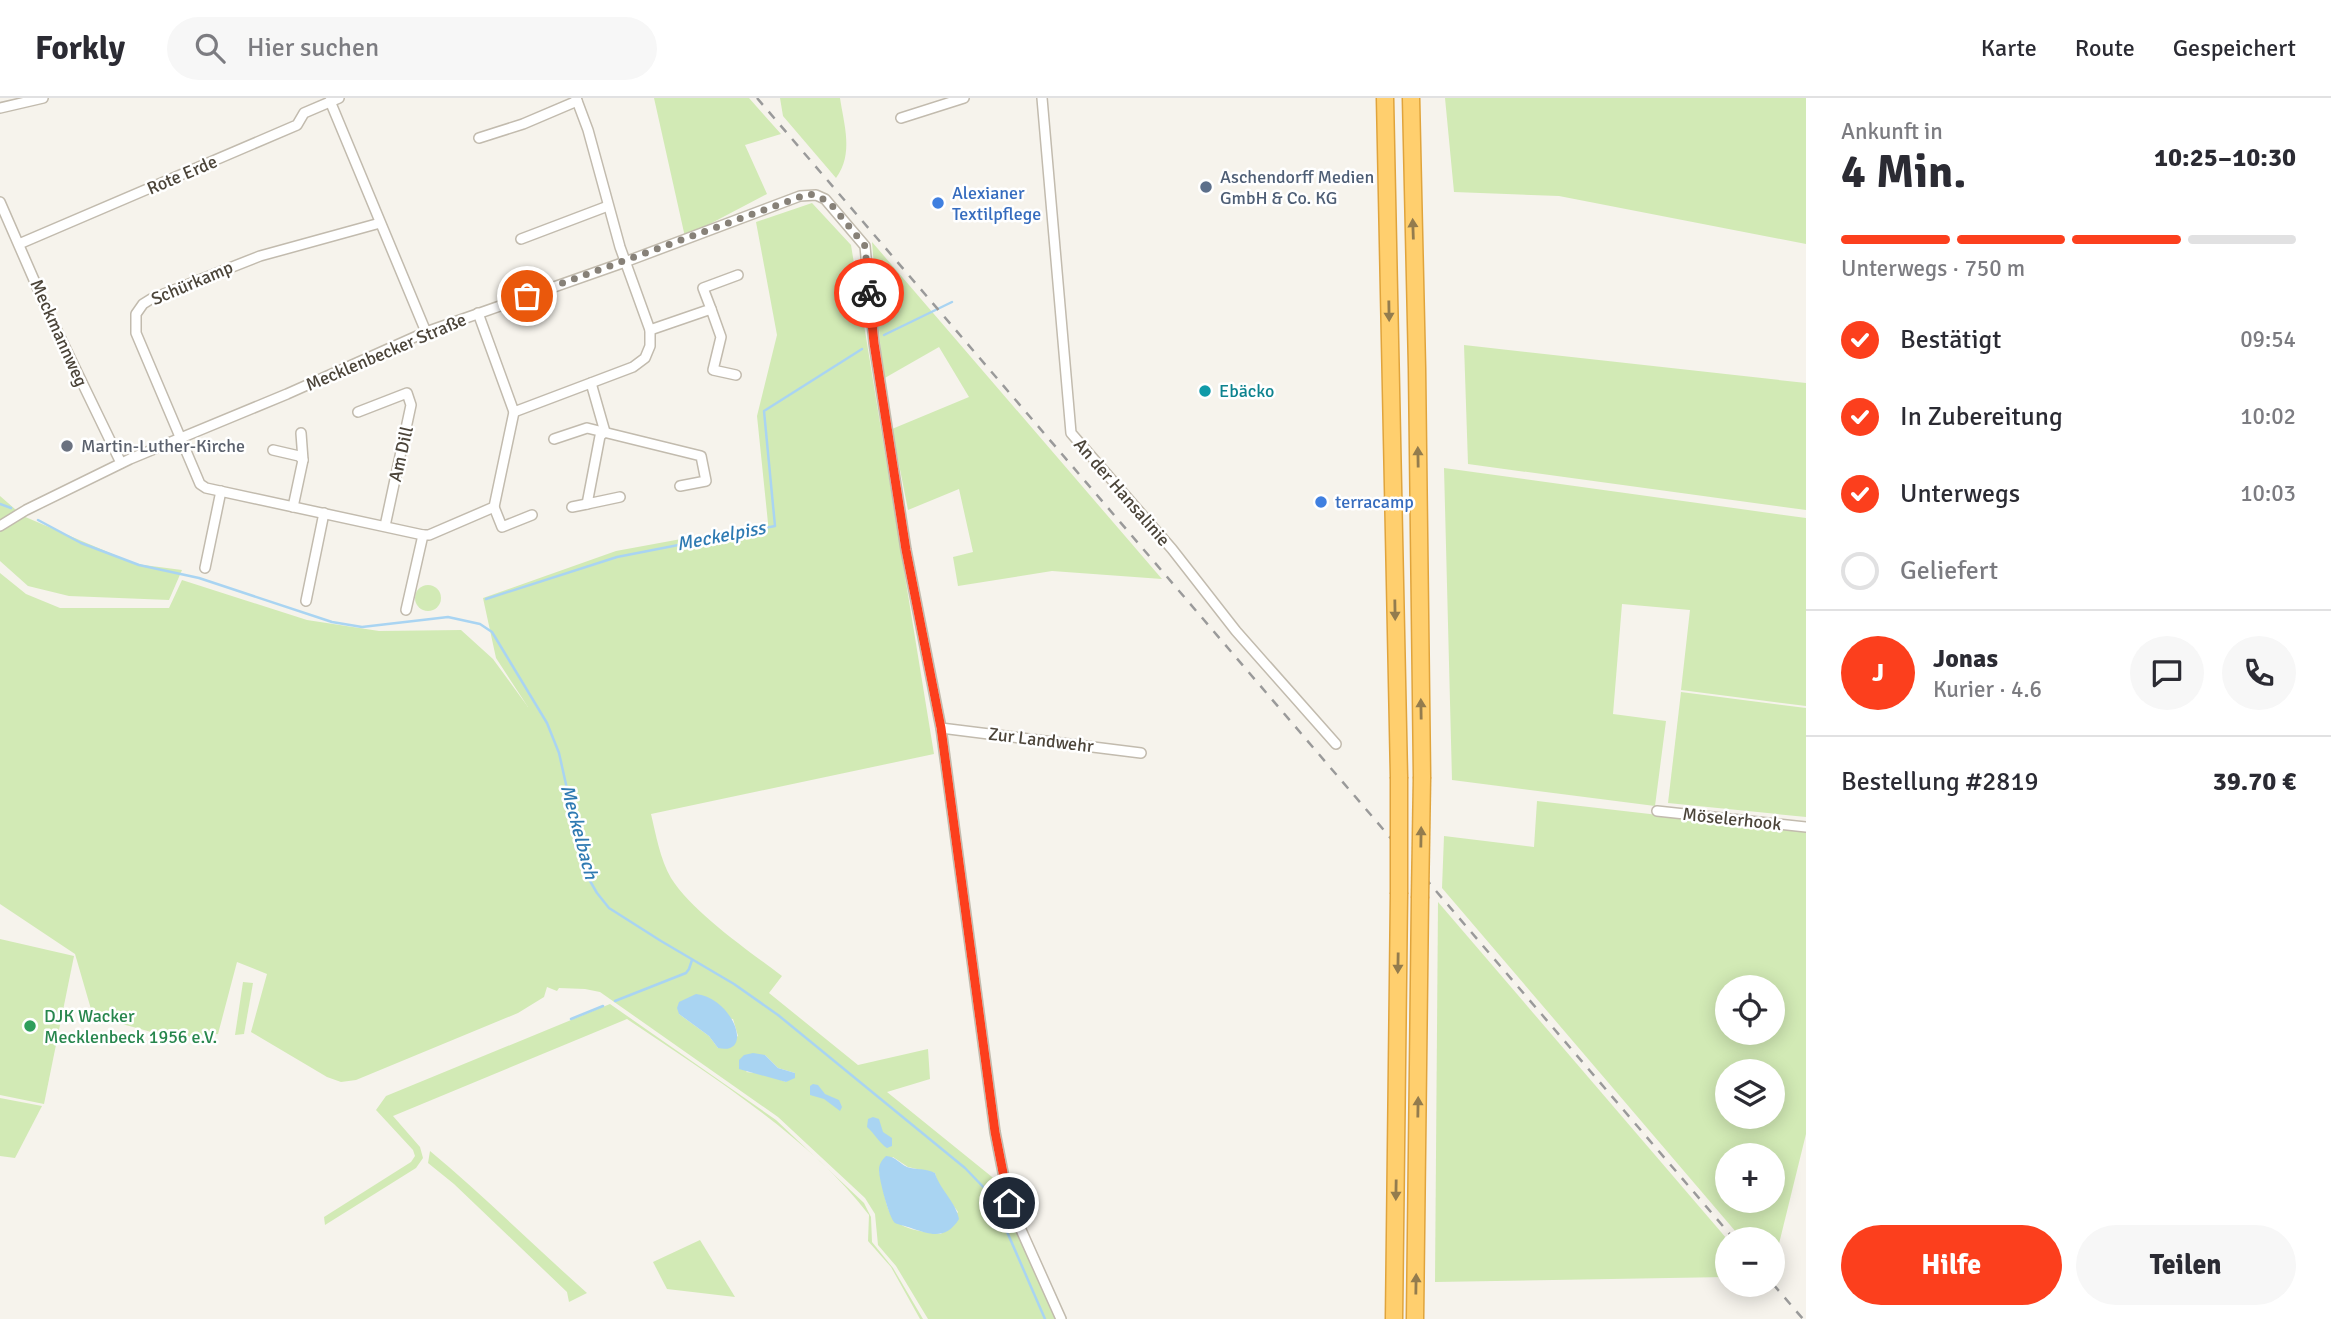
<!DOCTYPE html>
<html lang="de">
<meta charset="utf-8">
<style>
:root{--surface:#fff;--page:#f7f7f7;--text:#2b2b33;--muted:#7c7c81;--line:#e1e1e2;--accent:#fc3f1d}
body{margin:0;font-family:Signika,sans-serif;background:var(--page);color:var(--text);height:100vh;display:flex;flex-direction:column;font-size:26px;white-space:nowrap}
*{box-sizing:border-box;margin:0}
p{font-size:23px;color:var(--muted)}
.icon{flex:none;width:38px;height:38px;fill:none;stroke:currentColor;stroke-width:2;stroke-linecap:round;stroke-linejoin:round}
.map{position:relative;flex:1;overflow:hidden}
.panel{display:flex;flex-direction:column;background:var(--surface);width:525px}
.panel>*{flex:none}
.buttons{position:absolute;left:1715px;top:877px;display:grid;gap:14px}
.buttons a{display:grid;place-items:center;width:70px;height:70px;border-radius:50%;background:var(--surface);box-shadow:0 4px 18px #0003;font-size:35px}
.pin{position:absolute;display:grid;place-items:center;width:60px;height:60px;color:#fff;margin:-30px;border:4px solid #fff;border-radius:50%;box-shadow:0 2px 7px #0007}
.courier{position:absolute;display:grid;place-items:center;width:70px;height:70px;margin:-35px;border:5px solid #fc3f1d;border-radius:50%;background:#fff;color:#222;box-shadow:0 2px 9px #0007}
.summary em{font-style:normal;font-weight:700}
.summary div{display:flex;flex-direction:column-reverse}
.summary{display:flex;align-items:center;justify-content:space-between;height:119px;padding:0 35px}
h1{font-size:46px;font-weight:700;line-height:52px}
.bar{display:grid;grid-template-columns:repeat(4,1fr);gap:10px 7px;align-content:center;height:84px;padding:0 35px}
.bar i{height:9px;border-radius:5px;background:var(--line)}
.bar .active{background:var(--accent)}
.bar p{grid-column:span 4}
.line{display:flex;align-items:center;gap:18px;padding:0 35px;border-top:2px solid var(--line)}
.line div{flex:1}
.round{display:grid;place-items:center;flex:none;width:74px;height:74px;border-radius:37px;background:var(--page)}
ol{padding:0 35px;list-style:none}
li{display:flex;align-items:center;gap:21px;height:77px}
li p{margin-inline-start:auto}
li .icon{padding:7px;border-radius:50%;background:var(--accent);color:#fff;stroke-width:4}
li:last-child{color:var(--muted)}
li i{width:38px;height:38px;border:4px solid var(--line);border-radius:50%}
.cta{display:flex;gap:14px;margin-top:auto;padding:14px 35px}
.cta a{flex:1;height:80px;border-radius:42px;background:var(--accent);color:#fff;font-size:28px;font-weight:700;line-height:80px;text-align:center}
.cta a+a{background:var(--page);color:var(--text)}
header{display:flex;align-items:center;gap:42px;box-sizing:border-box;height:98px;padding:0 35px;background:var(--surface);border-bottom:2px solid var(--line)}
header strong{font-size:33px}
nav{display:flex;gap:38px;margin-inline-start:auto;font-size:24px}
.search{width:490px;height:63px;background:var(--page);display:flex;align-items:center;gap:18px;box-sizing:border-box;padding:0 24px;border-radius:38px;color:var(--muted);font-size:26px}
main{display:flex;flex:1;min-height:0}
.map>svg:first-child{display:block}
.green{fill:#d2eab5;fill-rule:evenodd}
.water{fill:#a9d4f2}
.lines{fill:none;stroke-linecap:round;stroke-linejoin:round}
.stream{stroke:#a9d4f2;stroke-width:2.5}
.minor-casing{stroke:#c2bbae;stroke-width:12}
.motorway-casing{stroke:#e0a43c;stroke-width:19}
.minor{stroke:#fff;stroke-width:9}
.motorway{stroke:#ffcf6e;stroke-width:16}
.rail{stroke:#9a9a9a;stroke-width:2.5;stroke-dasharray:9 9;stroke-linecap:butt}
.motorway-bridge-casing{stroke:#e0a43c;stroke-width:19;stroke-linecap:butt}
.motorway-bridge{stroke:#ffcf6e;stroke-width:16}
.oneway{fill:#937c4e}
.done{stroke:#878178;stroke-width:7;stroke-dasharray:0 12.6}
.route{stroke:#fc3f1d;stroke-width:9}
.service-dot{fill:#5c6f8a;stroke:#fff;stroke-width:2.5}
.shop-dot{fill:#3f7fe0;stroke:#fff;stroke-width:2.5}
.culture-dot{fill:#0f9aa8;stroke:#fff;stroke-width:2.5}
.worship-dot{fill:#6b7280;stroke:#fff;stroke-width:2.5}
.leisure-dot{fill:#2e9e5b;stroke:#fff;stroke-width:2.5}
.labels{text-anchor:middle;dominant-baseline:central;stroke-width:5;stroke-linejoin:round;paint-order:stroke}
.street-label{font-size:18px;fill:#4b4439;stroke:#fff}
.service-label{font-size:18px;fill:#4e5e75;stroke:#fff;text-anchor:start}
.shop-label{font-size:18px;fill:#366cbe;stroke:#fff;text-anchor:start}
.culture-label{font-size:18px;fill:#0d838f;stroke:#fff;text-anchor:start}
.worship-label{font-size:18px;fill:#5b616d;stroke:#fff;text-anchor:start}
.leisure-label{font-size:18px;fill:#27864d;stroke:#fff;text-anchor:start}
.water-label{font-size:19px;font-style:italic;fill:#2e7ab2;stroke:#fff}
</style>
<header>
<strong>Forkly</strong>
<div class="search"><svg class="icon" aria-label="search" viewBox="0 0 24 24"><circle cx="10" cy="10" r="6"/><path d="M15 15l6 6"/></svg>Hier suchen</div>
<nav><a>Karte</a><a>Route</a><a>Gespeichert</a></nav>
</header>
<main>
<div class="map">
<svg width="1806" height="1221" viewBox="0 0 1806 1221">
<rect width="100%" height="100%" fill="#f6f3ec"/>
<g class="green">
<path d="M 654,0 L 749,0 L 781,36 L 745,47 L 767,96 L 685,139 Z"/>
<path d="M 780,0 L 840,0 C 844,27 854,56 836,80 L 783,18 Z"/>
<path d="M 1445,0 L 1806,0 L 1806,146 L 1559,98 L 1454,94 Z"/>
<path d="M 812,105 L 851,147 L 934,656 L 651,716 C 656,737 660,761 671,780 C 692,814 749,853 782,878 L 769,895 L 858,967 L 928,951 L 930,981 L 887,994 L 997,1083 L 1057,1221 L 928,1221 L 896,1168 L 878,1147 L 875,1116 L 865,1100 L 778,1019 L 600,894 L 585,891 L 559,890 L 557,893 L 547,889 L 544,899 L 518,915 L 356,982 L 341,984 L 327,979 L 251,934 L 267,876 L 237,864 L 218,936 L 173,940 L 93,918 L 75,856 L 0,806 L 0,475 L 26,496 L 60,510 L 169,510 L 182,482 L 307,522 L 379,533 L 461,532 L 493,561 L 528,609 L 496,560 L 483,500 L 616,453 L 768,425 L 757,318 L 777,237 L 756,124 ZM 679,916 L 733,921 L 738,938 L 718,950 L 709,938 ZM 765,957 L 778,970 L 795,975 L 786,984 L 764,976 L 746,974 ZM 893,1059 L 908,1069 L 935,1075 L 938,1086 L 958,1114 L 941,1136 C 885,1130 890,1120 879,1072 Z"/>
<path d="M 872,144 L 1162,481 L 1052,473 L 958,488 L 953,459 L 973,454 L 959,391 L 908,412 L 892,331 L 969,299 L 939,249 L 883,281 Z"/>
<path d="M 1464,247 L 1806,285 L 1806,412 L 1468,366 Z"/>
<path d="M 1444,370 L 1806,420 L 1806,608 L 1681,592 L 1690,512 L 1622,506 L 1613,616 L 1666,623 L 1655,708 L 1452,682 Z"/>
<path d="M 0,398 L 23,418 L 136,466 L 182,472 L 169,502 L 69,498 L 28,488 L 0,463 Z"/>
<circle cx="428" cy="500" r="13"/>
<path d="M 1681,594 L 1806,610 L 1806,719 L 1668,705 Z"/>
<path d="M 1537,703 L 1806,734 L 1806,1036 L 1773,1170 L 1773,1141 L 1742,1141 L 1442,790 L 1444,738 L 1534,749 ZM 1727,889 L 1773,889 L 1773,934 L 1727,934 ZM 1727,973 L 1773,973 L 1773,1018 L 1727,1018 ZM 1727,1057 L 1773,1057 L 1773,1102 L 1727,1102 Z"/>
<path d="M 1438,804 L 1727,1141 L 1727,1179 L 1435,1184 Z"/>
<path d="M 0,841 L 74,858 L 44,1006 L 0,997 Z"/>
<path d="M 243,884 L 253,885 L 244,936 L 235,937 Z"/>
<path d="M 610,906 L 776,1022 L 864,1105 L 871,1119 L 872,1144 L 893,1170 L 923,1221 L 920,1221 L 891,1169 L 868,1143 L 869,1117 C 810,1039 708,976 627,921 L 393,1018 L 420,1049 L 423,1060 L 416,1070 L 325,1127 L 324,1119 L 411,1064 L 415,1058 L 413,1052 L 376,1012 L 386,998 Z"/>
<path d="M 0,1000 L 42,1008 L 15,1060 L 0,1058 Z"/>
<path d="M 430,1053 C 484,1098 534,1148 587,1195 L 569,1204 L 567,1194 L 454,1086 L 428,1065 Z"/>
<path d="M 700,1142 L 735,1199 L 667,1191 L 653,1164 Z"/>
</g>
<g class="water">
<path d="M 696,896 C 733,900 755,958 718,950 L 709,938 L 679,916 L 677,910 L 679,904 Z"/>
<path d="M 753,955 L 765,957 L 778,970 L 795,975 L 795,980 L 786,984 L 739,971 L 739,962 L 744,957 Z"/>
<path d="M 813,986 L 818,987 L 825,996 L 839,1002 L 842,1009 L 840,1013 L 824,1001 L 810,997 L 810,988 Z"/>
<path d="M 873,1019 L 879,1021 L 883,1034 L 892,1040 L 892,1048 L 887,1050 C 879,1045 875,1036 867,1029 L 868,1021 Z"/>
<path d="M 886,1058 C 896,1059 899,1065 907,1069 C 916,1072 926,1070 935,1075 C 940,1092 956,1104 959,1121 C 946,1142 931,1137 911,1130 C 906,1128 899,1127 895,1125 C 889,1120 879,1081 879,1072 C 879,1066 882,1062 886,1058 Z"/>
</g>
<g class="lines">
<g class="stream">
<path d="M 884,237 L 952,204"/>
<path d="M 0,406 L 11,410"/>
<path d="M 38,422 L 81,445 L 139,467 L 199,480 L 332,524 L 362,529 L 448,519 L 480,526 L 492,534 L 547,625 L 559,655 L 586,776 L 597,795 L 609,810 L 661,843 L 734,886 L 778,917 L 965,1070 L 991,1097 L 1045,1221"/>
<path d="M 486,501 L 617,459 L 775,428 L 764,313 L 862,251"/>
<path d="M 615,903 L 686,875 L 689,871 L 692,862"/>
<path d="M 571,921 L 603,908"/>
</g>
<g class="minor-casing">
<g id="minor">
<path d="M 1042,0 L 1071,335 L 1172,451 L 1236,533 L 1336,646"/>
<path d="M 330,3 L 426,234"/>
<path d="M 0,10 L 43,0"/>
<path d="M 901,20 L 964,0"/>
<path d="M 479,40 L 523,26 L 577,3"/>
<path d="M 0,104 L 48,214 L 121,365"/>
<path d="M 380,125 L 260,158 L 151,201 L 143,206 L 136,216 L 136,235 L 200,386 L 206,390 L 423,437 L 429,437 L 494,409 L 514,314"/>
<path d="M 521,141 L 608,108"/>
<path d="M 19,146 L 297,27 L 304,15 L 339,0"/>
<path d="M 711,211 L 721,239 L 713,272 L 736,277"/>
<path d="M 478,215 L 514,314 L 633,269 L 645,260 L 650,248 L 650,232 L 620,149 L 588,32 L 576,0"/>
<path d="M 650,232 L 711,211 L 703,190 L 738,177"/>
<path d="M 591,285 L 605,334 L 600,338 L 587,406 L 620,399"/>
<path d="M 358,314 L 407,295 L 411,307 L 385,428"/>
<path d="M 301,335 L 303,362"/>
<path d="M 554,341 L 587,330 L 701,358 L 706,383 L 680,388"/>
<path d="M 273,352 L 299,358 L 303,362 L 293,409"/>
<path d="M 494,409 L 502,429 L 532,417"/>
<path d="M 572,409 L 587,406"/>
<path d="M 0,428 L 26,412 L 130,361 L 287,296 L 426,234 L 625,164 L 800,98 L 816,97 L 825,101 L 865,148 L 874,245 L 906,452 L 941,630 L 995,1034 L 1009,1105 L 1061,1221"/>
<path d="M 205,470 L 221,393"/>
<path d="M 306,503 L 324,415"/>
<path d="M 406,512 L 423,437"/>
<path d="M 941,630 L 1141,655"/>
<path d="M 1657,713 L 1806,729"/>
</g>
</g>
<g class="motorway-casing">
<g id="motorway">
<path d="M 1385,0 L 1399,679"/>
<path d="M 1411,0 L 1417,270 L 1422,679"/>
<path d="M 1394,1221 L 1399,796"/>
<path d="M 1415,1221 L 1420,800"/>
</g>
</g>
<use href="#minor" class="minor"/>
<use href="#motorway" class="motorway"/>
<g class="rail">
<path d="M 757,0 L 1734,1141"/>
<path d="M 1773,1186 L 1803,1221"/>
</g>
<g class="motorway-bridge-casing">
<g id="motorway-bridge">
<path d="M 1399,796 L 1399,679"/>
<path d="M 1420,800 L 1422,679"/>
</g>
</g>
<use href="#motorway-bridge" class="motorway-bridge"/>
</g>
<defs><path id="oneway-solid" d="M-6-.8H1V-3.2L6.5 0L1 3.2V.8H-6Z" transform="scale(1.75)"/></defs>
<g class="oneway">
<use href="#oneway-solid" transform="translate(1413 131) rotate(-92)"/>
<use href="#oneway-solid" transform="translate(1389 213) rotate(89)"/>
<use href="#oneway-solid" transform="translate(1418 359) rotate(-91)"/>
<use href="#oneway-solid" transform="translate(1395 512) rotate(89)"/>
<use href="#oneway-solid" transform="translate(1421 611) rotate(-91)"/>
<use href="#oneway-solid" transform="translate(1421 739) rotate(-89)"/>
<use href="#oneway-solid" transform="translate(1398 865) rotate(91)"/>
<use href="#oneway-solid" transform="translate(1418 1009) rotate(-89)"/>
<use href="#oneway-solid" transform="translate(1396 1092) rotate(91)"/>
<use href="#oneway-solid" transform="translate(1416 1186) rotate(-89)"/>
</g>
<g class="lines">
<path class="done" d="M 527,198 L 808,96 L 816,97 L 830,105 L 865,148 L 869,195"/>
<path class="route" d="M 869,195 L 874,245 L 906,452 L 941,630 L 995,1034 L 1009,1105"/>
</g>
<circle class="service-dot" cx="1206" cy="89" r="7"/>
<g class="shop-dot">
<circle cx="938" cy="105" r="7"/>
<circle cx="1321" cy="404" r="7"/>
</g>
<circle class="culture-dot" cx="1205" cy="293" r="7"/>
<circle class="worship-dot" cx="67" cy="348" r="7"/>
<circle class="leisure-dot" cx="30" cy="928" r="7"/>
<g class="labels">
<g class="street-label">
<text transform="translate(182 77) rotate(-23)">Rote Erde</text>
<text transform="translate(192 185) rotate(-23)">Schürkamp</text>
<text transform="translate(59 235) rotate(66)">Meckmannweg</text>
<text transform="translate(386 254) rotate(-23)">Mecklenbecker Straße</text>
<text transform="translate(401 356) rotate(-77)">Am Dill</text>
<text transform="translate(1122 394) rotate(49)">An der Hansalinie</text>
<text transform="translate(1041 642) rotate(7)">Zur Landwehr</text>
<text transform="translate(1732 721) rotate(6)">Möselerhook</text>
</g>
<g class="service-label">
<text x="1220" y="79">Aschendorff Medien<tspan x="1220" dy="21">GmbH &amp; Co. KG</tspan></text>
</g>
<g class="shop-label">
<text x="952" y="95">Alexianer<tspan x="952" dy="21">Textilpflege</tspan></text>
<text x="1335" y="404">terracamp</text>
</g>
<g class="culture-label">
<text x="1219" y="293">Ebäcko</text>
</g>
<g class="worship-label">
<text x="81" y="348">Martin-Luther-Kirche</text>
</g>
<g class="leisure-label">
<text x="44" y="918">DJK Wacker<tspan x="44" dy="21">Mecklenbeck 1956 e.V.</tspan></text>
</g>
<g class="water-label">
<text transform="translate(721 438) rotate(-11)">Meckelpiss</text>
<text transform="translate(579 734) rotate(75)">Meckelbach</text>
</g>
</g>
</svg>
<div class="buttons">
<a><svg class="icon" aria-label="locate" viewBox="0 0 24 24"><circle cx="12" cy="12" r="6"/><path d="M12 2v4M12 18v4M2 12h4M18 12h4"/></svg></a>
<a><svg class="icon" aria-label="layers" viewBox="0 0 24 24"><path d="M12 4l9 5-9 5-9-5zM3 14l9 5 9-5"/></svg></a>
<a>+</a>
<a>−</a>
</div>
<div class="pin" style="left:527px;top:198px;background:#ea580c"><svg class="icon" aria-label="bag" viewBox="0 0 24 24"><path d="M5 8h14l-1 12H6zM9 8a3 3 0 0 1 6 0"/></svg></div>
<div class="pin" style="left:1009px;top:1105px;background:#1f2937"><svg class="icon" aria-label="home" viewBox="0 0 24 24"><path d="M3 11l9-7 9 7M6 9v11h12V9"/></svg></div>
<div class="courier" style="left:869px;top:195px"><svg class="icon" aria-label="bike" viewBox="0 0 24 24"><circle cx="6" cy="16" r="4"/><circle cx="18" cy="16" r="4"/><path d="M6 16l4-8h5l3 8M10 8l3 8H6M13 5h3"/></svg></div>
</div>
<section class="panel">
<div class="summary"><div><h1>4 Min.</h1><p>Ankunft in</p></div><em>10:25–10:30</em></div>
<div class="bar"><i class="active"></i><i class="active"></i><i class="active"></i><i></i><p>Unterwegs · 750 m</p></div>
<ol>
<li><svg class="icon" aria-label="check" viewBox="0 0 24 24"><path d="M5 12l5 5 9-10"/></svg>Bestätigt<p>09:54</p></li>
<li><svg class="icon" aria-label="check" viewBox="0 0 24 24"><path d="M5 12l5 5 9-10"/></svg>In Zubereitung<p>10:02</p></li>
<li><svg class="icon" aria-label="check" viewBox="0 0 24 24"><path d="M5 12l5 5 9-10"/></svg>Unterwegs<p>10:03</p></li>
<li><i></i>Geliefert</li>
</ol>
<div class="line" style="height:126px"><b class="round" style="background:var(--accent);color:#fff">J</b><div><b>Jonas</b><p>Kurier · 4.6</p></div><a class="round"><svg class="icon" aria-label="chat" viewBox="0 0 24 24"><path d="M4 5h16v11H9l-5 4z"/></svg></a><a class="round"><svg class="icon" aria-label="phone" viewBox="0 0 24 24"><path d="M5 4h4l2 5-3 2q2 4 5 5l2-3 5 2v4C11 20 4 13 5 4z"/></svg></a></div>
<div class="line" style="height:91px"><div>Bestellung #2819</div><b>39.70 €</b></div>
<div class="cta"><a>Hilfe</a><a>Teilen</a></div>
</section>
</main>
